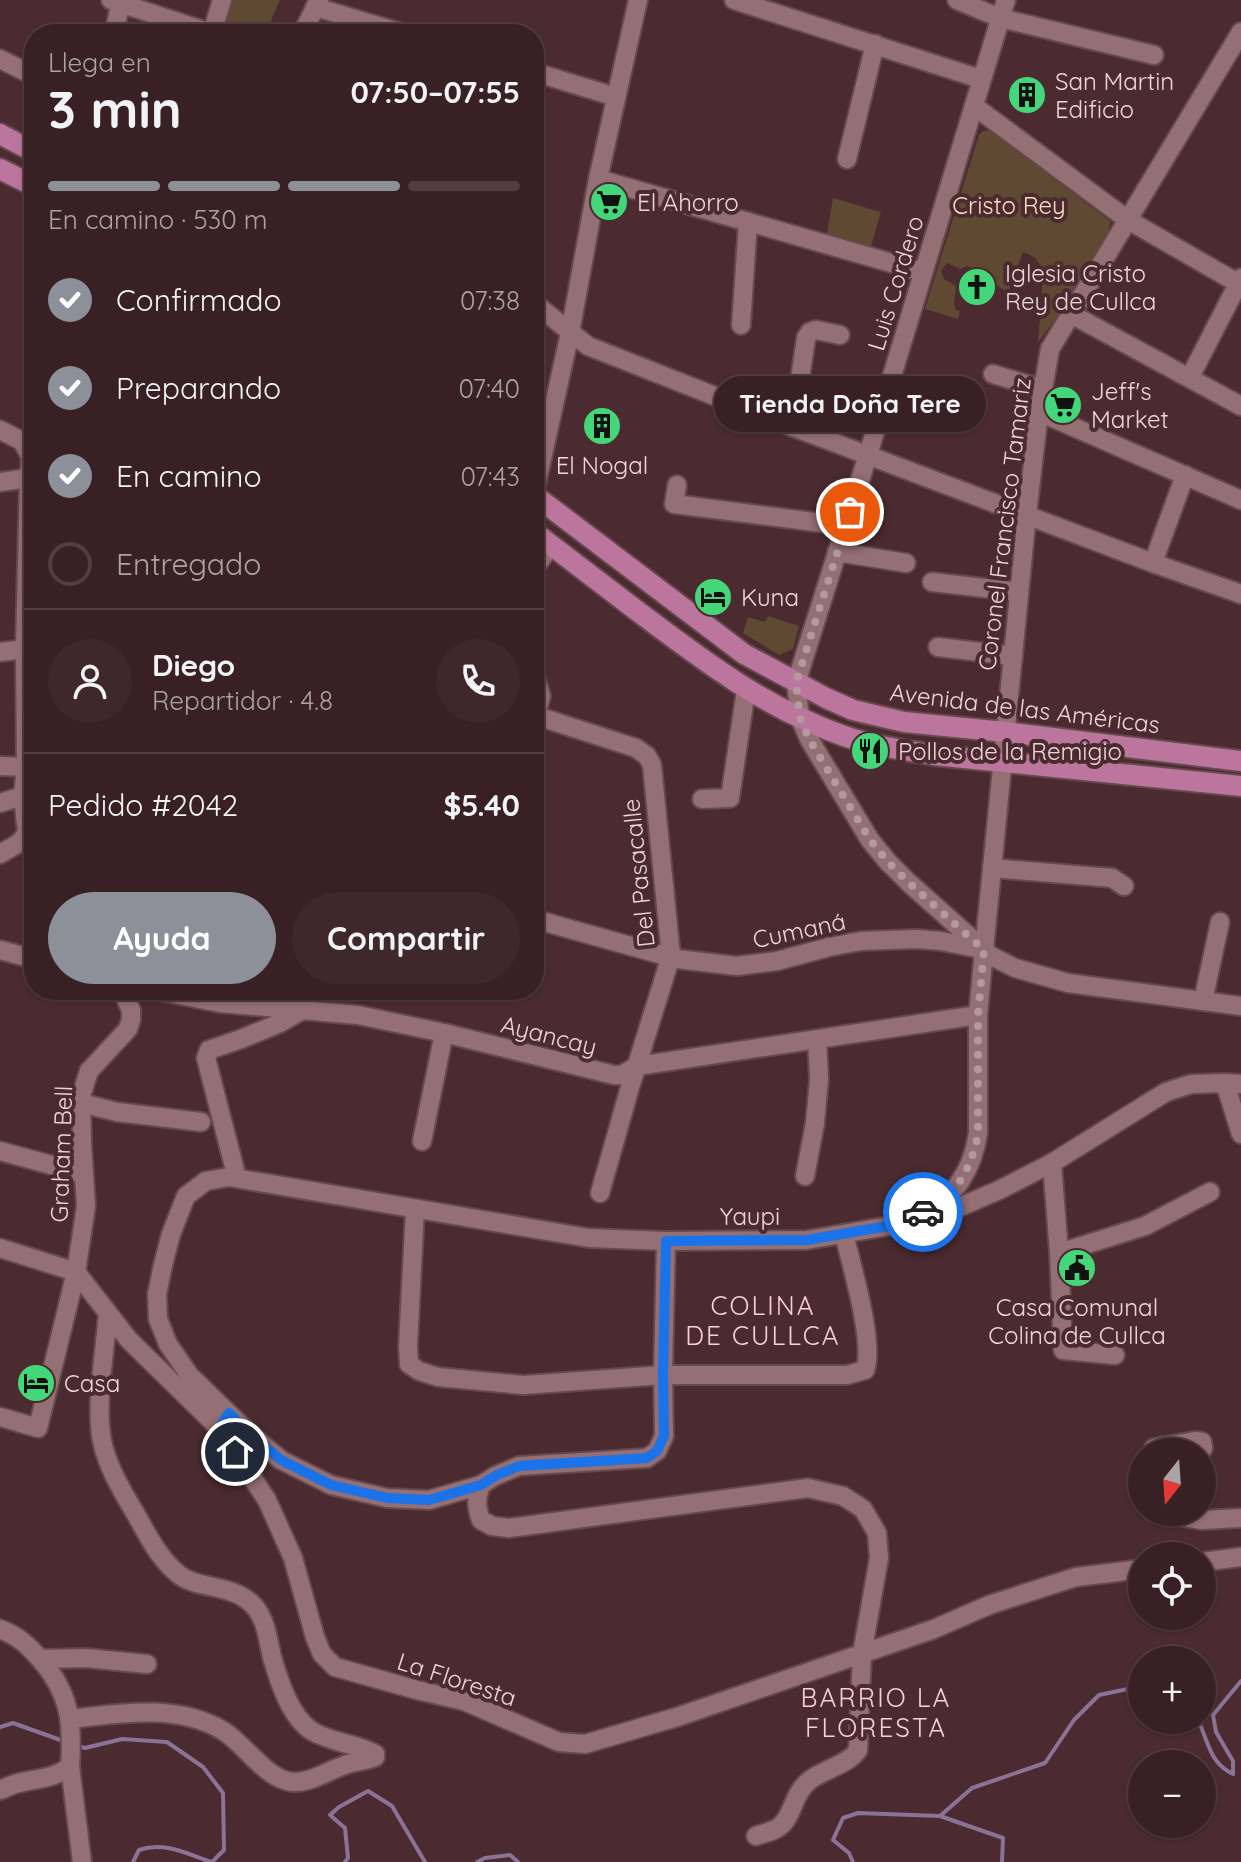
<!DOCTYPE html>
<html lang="es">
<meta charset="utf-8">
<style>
:root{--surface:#382024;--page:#3f282c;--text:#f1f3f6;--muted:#aba3a6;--line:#523e41;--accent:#8c9099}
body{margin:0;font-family:Quicksand,sans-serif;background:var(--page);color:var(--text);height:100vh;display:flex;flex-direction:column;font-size:30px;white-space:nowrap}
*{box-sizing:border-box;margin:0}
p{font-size:26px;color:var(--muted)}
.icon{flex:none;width:44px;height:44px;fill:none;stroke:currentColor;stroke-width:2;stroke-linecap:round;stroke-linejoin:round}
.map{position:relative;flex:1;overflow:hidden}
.sheet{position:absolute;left:24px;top:24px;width:520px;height:976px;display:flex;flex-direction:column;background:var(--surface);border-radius:32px;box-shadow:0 2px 6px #0004,0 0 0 2px var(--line)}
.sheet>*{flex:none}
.needle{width:52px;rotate:197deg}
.controls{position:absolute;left:1128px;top:1438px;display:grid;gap:16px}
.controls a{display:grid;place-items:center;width:88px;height:88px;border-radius:50%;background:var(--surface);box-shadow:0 2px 6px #0004,0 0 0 2px var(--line);font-size:40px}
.pin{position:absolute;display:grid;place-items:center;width:68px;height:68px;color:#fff;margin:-34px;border:4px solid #fff;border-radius:50%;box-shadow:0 2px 8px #0007}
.courier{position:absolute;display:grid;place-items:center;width:80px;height:80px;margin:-40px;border:6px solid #1a73e8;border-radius:50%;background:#fff;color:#222;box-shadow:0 2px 10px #0007}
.bubble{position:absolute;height:56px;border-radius:28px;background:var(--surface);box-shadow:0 2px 6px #0004,0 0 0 2px var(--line);font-size:26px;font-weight:700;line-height:56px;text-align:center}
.head em{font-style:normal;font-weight:700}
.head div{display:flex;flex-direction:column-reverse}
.head{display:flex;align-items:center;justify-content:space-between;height:136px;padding:0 24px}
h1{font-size:52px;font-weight:700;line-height:60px}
.bar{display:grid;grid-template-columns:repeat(4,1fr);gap:12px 8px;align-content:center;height:96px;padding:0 24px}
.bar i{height:10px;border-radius:6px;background:var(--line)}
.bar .selected{background:var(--accent)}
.bar p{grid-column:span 4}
.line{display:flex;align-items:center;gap:20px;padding:0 24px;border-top:2px solid var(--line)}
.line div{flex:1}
.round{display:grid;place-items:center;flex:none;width:84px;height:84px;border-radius:42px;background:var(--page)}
ol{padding:0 24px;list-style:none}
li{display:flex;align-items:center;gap:24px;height:88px}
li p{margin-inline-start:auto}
li .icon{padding:8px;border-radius:50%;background:var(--accent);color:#fff;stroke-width:4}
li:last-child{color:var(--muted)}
li i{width:44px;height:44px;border:4px solid var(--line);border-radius:50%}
.primary-button{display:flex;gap:16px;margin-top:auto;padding:16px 24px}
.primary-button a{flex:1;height:92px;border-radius:48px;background:var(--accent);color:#fff;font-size:32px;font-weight:700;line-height:92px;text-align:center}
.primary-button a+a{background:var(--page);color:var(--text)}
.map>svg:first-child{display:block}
.green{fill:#604932}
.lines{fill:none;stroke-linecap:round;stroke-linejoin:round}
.stream{stroke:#8a7396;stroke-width:4}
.minor-casing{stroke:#65494e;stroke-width:22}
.major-casing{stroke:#65494e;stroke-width:24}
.minor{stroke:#946f74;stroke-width:18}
.major{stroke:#bc759c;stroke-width:20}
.done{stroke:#b49a9e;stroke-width:8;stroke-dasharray:0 14.4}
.route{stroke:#1a73e8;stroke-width:10}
.labels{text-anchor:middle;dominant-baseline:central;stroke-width:8;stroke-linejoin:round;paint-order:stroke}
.poi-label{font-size:24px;fill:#ecd6d9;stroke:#4b2b30;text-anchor:start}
.park-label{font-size:24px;fill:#fbdcbe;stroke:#4b2b30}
.street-label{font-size:24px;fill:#ecd6d9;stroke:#4b2b30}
.neighbourhood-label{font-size:26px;letter-spacing:2px;fill:#f9cfd4;stroke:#4b2b30}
</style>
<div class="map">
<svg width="1241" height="1862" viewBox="0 0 1241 1862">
<rect width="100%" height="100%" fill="#4b2b30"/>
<g class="green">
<path d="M 229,0 L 280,0 L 265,34 L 241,34 L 225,29 L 223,22 Z"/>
<path d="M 990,130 L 1111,222 L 1108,233 L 1064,308 L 1038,342 C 1039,326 1046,276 1039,263 C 1036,257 1029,254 1023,252 L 1008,293 L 995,284 L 984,280 L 981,271 L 967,266 L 960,269 L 947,263 L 941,271 L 944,279 L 956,286 L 954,303 L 956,310 L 960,311 L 958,319 L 925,309 L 979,135 L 983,131 Z"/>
<path d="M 833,198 L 881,212 L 869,253 L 826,239 Z"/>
<path d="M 768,616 L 799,626 L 793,649 L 779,655 L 743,633 L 748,617 L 765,622 Z"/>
</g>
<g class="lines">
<g class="stream">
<path d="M 1198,1720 C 1209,1743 1209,1762 1233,1774 L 1233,1761 L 1216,1732 L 1213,1715 L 1241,1681"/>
<path d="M 0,1727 L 13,1723 L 66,1742"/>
<path d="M 78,1746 L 85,1748 L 122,1739 L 167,1742 L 203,1767 L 223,1793 L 224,1850 L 212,1862"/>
<path d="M 940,1816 L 972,1788 L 1045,1763 L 1074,1720 L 1099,1695 L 1142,1686"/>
<path d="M 133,1862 L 139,1850 C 164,1841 188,1854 211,1862"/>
<path d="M 345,1862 L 348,1858 L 345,1828 L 330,1815 L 339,1807 L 368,1791 L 392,1806 L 425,1862"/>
<path d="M 477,1862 L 485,1858 L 510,1855 L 518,1862"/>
<path d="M 853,1862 L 849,1853 L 833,1840 L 843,1818 L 858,1813 L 940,1816 L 1003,1838 L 1002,1862"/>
</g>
<g class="minor-casing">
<g id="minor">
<path d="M 111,0 L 214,34"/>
<path d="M 734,0 L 981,79"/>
<path d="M 957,0 L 1000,18 L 1154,55"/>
<path d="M 1006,0 L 868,455 L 796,683 L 800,718 L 809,739 L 870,840 L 888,862 L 908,882 L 991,956 L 1015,968 L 1068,983 L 1241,1006"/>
<path d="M 315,7 L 405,34"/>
<path d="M 212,33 L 222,0"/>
<path d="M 114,34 L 121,0"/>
<path d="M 302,34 L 319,0"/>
<path d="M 0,59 L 34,76"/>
<path d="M 534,72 L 616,97"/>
<path d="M 974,106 L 1128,220 L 1241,285"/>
<path d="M 847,159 L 875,44"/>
<path d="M 598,179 L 923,272"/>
<path d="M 534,303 L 588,346 L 793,427 L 1153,563 L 1241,594"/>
<path d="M 1071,314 L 1241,406"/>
<path d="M 741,325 L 748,222"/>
<path d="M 993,374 L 1042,389"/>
<path d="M 1190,377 L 1241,278"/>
<path d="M 1039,412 L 1241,500"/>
<path d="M 793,427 L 806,338 L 810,332 L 816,330 L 840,335"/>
<path d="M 0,430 L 22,441 L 32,459"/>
<path d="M 0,482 L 29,478"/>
<path d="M 677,485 L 674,504 L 830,524 L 846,524"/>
<path d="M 534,494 L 570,333 L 598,179 L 638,0"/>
<path d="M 837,552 L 906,563"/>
<path d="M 1153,563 L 1185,475"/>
<path d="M 534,569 L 551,545"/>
<path d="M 932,582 L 1019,592"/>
<path d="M 938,647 L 1013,656"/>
<path d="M 0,652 L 25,649"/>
<path d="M 534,673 L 541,696 L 534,721"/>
<path d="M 534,715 L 636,748 L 647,756 L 652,765 L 671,956 L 630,1087 L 600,1193"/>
<path d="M 0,766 L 26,767"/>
<path d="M 702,799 L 730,798 L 746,690"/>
<path d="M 0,803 L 23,796 L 31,796"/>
<path d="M 0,854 L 19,843 L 27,833 L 23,796 L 26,767 L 25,649 L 29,478 L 34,423"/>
<path d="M 992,868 L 1112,878 L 1124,886"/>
<path d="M 534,919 L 677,959 L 737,966 L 777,961 L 829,947 L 861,941 L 917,939 L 941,941 L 981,949"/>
<path d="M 0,950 L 34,959"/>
<path d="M 155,990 L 220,1003 L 358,1015 L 444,1033 L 614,1075 L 621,1075 L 637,1066 L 978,1015"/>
<path d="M 1203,1001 L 1220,922"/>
<path d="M 1225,1083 L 1241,1134"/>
<path d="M 81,1103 L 117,1112 L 201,1122"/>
<path d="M 422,1141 L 444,1033"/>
<path d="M 0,1151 L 84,1174"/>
<path d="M 1052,1163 L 1059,1253 L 1063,1350 L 1115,1355"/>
<path d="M 805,1176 L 815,1123 L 819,1079 L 817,1039"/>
<path d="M 237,1178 L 206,1058 L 209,1050 L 241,1039 L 280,1023 L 302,1010"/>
<path d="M 415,1209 L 408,1346 L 409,1364 L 419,1371 L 438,1377 L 523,1385 L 663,1375 L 847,1375 L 865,1370 C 875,1343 851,1264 844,1234"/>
<path d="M 922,1213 C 955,1199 973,1168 978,1133 L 978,1015 L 984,950 L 1027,514 L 1039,412 L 1050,349 L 1241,32"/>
<path d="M 666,1241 L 663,1375 L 664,1436 L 657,1451 L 647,1458 L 519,1466 L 495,1476 L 481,1485 L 429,1500 L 387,1498 L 331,1485 L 281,1460 L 251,1435 L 190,1376 L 168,1344 L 158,1319 L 157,1294 L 163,1265 L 171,1234 L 186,1196 L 206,1181 L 229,1177 L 589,1238 L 666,1241 L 807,1240 L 894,1225 L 953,1210 L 999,1190 L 1052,1163 L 1166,1092 L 1191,1084 L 1225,1083 L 1241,1084"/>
<path d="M 0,1248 L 76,1272 L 129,1340 L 219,1428 L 267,1500 L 293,1558 L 315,1637 L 322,1654 L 335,1667 L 417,1690 L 464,1701 L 559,1742 L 585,1744 L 677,1717 L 934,1629 L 989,1605 L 1076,1577 L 1142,1569"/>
<path d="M 1059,1253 L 1145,1226 L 1210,1192"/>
<path d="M 108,1313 C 105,1350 95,1406 102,1441 C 108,1469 124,1494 138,1518 C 149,1538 160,1559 177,1573 C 197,1591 232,1582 254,1606 C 266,1619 268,1640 272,1657 C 279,1681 290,1717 312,1731 C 331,1743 356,1743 375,1754"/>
<path d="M 0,1417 L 38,1428 L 76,1272 L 86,1206 L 82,1144 L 81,1096 L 89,1071 L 128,1029 L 131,1020 L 131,1010 L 122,990"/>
<path d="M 1154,1448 L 1195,1441 L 1202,1442 L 1203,1448 L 1201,1452"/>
<path d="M 481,1485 C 476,1498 476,1507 481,1520 L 492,1526 L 509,1528 L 808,1488 L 843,1496 L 863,1509 L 877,1533 L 879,1558 L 862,1654 L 858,1750 C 849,1764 825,1769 810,1780 C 792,1794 794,1816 779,1827 C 773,1832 763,1833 756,1836"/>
<path d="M 1153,1512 L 1202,1520 L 1241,1518"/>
<path d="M 1202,1562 L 1241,1557"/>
<path d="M 0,1629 C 18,1636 28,1645 40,1659 C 70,1693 73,1722 70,1766 C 55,1779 37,1778 19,1783 C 12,1784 6,1788 0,1790"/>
<path d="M 41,1659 L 86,1658 L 147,1664"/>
<path d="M 70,1719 C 120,1713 180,1703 225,1732 C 246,1746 267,1780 293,1782 C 311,1783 329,1770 345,1765 C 355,1761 365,1761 375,1757 L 375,1754"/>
<path d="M 70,1766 L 82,1862"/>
</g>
</g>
<g class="major-casing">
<g id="major">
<path d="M 0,134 L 34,152"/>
<path d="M 0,169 L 34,186"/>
<path d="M 534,495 L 744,654 L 826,698 L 853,710 L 904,722 L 1005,732 L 1241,761"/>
<path d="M 534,532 C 568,558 602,584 636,610 C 701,659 766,709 844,736 C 873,746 904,750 934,755 L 1241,786"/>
</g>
</g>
<use href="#minor" class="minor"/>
<use href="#major" class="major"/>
</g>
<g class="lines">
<path class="done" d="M 850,512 L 796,683 L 800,718 L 809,739 L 870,840 L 888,862 L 908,882 L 984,950 L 978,1015 L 978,1133 C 973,1166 955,1199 923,1212"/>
<path class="route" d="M 235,1452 L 219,1428 L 229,1413 L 251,1435 L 281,1460 L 331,1485 L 387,1498 L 429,1500 L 481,1485 L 495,1476 L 519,1466 L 647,1458 L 657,1451 L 664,1436 L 663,1375 L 666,1241 L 807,1240 L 894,1225 L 923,1212"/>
</g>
<defs>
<g id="building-disc" transform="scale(2)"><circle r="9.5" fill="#44d77a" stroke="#4b2b30"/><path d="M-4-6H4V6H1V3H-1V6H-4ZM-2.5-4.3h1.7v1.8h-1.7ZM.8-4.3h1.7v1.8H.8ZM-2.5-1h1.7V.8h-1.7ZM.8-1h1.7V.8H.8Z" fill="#111"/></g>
<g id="supermarket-disc" transform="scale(2)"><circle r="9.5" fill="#44d77a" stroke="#4b2b30"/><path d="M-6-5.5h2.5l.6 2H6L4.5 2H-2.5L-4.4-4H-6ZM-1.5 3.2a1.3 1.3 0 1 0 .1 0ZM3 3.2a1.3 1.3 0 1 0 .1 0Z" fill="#111"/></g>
<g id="church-disc" transform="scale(2)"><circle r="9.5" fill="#44d77a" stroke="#4b2b30"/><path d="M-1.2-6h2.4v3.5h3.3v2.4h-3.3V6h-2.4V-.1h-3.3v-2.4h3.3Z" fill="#111"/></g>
<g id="hotel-disc" transform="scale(2)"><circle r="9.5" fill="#44d77a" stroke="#4b2b30"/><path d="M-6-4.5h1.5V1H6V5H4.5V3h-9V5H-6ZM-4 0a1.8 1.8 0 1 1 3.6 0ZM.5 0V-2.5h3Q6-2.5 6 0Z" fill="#111"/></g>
<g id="restaurant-disc" transform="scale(2)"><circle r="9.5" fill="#44d77a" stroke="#4b2b30"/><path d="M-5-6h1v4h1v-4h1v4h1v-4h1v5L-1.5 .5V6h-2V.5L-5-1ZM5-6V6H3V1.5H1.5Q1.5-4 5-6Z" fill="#111"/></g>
<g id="civic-disc" transform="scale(2)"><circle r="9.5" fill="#44d77a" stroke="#4b2b30"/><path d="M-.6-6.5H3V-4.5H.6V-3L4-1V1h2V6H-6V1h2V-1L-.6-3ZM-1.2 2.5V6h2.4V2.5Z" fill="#111"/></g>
</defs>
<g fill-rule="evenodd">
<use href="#building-disc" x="1027" y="95"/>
<use href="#supermarket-disc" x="609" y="202"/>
<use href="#church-disc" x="977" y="287"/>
<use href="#supermarket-disc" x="1063" y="405"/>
<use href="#building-disc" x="602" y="426"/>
<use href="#hotel-disc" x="713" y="597"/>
<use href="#restaurant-disc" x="870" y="751"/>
<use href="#civic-disc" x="1077" y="1268"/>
<use href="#hotel-disc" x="36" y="1383"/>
</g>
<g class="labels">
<g class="poi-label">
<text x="1055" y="81">San Martin<tspan x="1055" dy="28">Edificio</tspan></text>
<text x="637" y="202">El Ahorro</text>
<text x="1005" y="273">Iglesia Cristo<tspan x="1005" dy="28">Rey de Cullca</tspan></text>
<text x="1091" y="391">Jeff's<tspan x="1091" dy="28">Market</tspan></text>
<text x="602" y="465" text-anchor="middle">El Nogal</text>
<text x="741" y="597">Kuna</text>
<text x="898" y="751">Pollos de la Remigio</text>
<text x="1077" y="1307" text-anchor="middle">Casa Comunal<tspan x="1077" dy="28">Colina de Cullca</tspan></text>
<text x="64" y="1383">Casa</text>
</g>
<g class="park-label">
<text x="1009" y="205">Cristo Rey</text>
</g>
<g class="street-label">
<text transform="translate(895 283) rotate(-73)">Luis Cordero</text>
<text transform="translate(1004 524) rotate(-83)">Coronel Francisco Tamariz</text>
<text transform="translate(1025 708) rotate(7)">Avenida de las Américas</text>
<text transform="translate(638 873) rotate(-96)">Del Pasacalle</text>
<text transform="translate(799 930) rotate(-12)">Cumaná</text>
<text transform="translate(549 1035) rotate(14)">Ayancay</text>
<text transform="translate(61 1154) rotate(-88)">Graham Bell</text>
<text x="750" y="1216">Yaupi</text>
<text transform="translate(457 1679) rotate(18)">La Floresta</text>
</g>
<g class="neighbourhood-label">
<text x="763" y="1305">COLINA<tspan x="763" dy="30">DE CULLCA</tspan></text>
<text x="876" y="1697">BARRIO LA<tspan x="876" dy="30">FLORESTA</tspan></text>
</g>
</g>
</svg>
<div class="controls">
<a><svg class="needle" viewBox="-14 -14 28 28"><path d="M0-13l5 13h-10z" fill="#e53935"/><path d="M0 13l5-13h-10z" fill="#aba3a6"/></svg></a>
<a><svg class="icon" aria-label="locate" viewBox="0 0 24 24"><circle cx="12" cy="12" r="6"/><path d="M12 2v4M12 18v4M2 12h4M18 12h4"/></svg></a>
<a>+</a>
<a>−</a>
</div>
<div class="pin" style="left:850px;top:512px;background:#ea580c"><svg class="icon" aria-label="bag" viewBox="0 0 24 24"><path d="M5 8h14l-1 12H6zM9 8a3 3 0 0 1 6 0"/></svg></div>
<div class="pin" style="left:235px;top:1452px;background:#1f2937"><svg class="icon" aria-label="home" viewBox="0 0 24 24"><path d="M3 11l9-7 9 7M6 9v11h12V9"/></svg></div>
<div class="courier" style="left:923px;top:1212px"><svg class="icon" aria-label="car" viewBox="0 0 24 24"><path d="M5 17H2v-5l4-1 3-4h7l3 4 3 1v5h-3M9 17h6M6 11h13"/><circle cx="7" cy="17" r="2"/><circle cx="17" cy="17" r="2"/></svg></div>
<div class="bubble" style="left:714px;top:376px;width:272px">Tienda Doña Tere</div>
<section class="sheet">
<div class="head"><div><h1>3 min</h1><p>Llega en</p></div><em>07:50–07:55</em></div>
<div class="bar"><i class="selected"></i><i class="selected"></i><i class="selected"></i><i></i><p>En camino · 530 m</p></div>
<ol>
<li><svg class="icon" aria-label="check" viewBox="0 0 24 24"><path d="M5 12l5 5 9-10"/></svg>Confirmado<p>07:38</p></li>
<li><svg class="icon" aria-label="check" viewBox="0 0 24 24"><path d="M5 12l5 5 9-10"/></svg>Preparando<p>07:40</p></li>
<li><svg class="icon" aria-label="check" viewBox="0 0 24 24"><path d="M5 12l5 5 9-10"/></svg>En camino<p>07:43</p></li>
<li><i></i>Entregado</li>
</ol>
<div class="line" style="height:144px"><a class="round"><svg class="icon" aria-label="person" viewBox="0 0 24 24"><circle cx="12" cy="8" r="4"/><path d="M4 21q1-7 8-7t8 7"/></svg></a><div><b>Diego</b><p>Repartidor · 4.8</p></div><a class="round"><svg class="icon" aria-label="phone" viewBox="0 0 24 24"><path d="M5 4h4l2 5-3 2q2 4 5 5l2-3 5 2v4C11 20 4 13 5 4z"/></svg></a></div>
<div class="line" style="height:104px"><div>Pedido #2042</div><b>$5.40</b></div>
<div class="primary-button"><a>Ayuda</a><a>Compartir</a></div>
</section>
</div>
